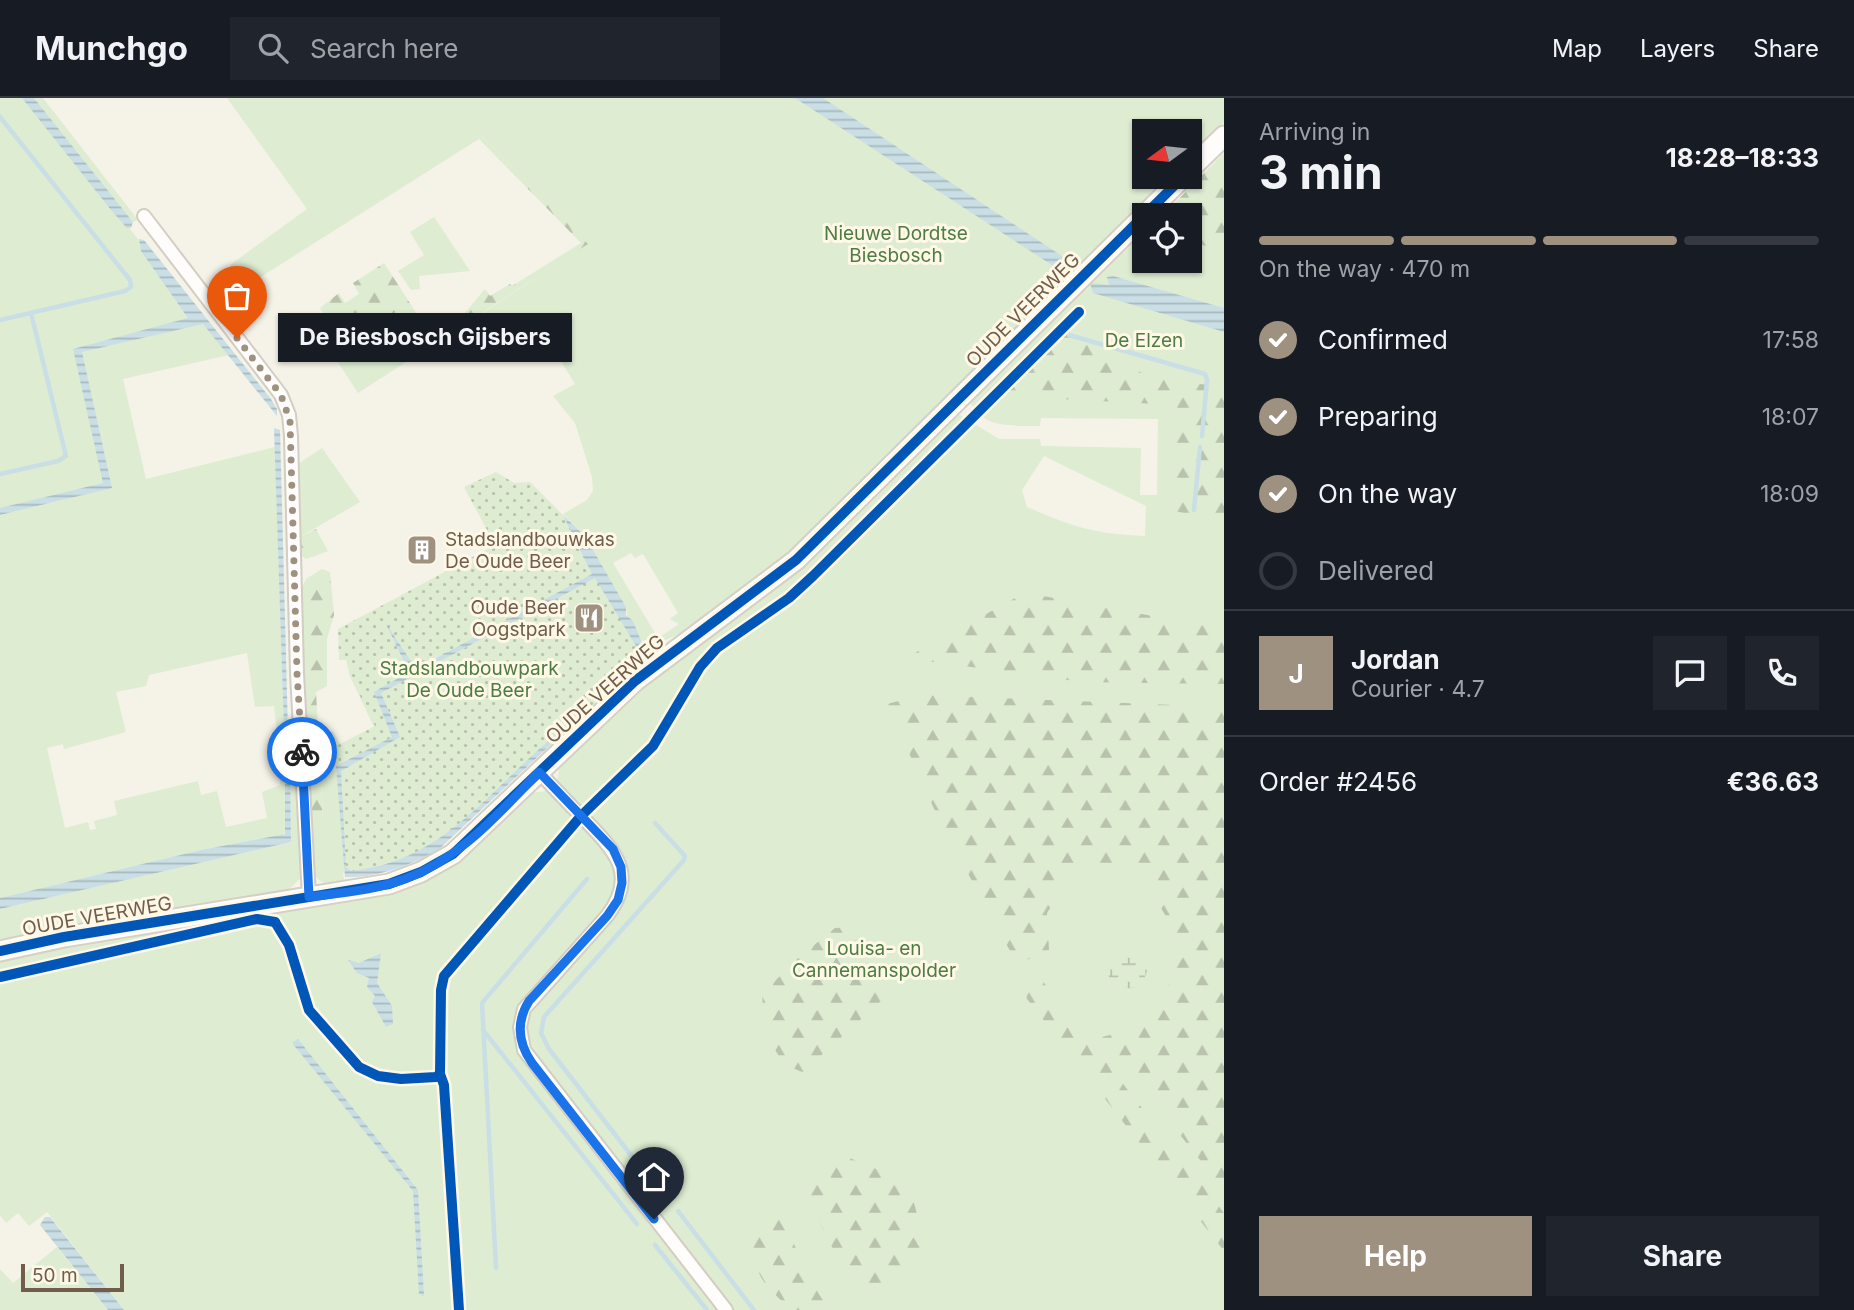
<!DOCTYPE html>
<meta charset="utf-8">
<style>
:root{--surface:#171b24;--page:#20242c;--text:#f1f3f6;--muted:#9ea1a6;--line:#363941;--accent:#9f9180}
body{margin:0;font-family:Inter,sans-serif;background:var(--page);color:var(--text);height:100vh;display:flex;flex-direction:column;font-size:26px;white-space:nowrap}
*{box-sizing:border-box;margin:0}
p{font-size:23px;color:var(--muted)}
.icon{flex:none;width:38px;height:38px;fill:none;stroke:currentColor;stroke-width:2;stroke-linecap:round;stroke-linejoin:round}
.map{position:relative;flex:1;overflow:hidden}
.details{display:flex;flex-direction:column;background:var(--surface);width:630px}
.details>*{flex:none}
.needle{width:46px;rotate:255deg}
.tools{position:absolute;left:1132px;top:21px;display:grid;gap:14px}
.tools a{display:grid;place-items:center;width:70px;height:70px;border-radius:0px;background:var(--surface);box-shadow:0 2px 5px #0004;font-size:35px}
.scale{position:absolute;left:21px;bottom:18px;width:103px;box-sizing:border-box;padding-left:7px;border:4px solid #715d49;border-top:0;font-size:19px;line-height:24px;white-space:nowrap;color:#715d49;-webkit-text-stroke:5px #fff8e7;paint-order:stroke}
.pin{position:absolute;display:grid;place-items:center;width:60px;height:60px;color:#fff;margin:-72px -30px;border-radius:50% 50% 50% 0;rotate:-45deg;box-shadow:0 0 7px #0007}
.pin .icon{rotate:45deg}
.courier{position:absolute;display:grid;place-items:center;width:70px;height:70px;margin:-35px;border:5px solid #1a73e8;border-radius:50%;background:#fff;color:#222;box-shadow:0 2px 9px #0007}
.bubble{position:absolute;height:49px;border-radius:0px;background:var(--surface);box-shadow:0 2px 5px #0004;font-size:23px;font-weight:700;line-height:49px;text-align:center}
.overview em{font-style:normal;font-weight:700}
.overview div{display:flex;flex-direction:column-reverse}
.overview{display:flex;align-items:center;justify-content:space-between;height:119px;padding:0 35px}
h1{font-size:46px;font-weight:700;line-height:52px}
.bar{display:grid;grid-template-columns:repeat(4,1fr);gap:10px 7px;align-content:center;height:84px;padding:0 35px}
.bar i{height:9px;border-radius:5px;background:var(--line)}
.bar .active{background:var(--accent)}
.bar p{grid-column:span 4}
.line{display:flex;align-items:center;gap:18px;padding:0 35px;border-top:2px solid var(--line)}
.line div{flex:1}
.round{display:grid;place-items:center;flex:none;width:74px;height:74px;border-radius:0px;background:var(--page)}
ol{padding:0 35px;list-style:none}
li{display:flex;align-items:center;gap:21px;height:77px}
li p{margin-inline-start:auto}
li .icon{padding:7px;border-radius:50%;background:var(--accent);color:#fff;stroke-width:4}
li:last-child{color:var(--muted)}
li i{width:38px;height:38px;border:4px solid var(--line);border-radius:50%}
.action{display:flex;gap:14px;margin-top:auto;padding:14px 35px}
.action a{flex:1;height:80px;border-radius:0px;background:var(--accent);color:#fff;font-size:28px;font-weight:700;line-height:80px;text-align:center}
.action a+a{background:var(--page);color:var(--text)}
header{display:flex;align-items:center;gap:42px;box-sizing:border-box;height:98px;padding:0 35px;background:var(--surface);border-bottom:2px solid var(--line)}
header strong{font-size:33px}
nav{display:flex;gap:38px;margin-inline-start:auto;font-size:24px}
.search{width:490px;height:63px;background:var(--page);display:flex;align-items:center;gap:18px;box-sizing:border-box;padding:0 24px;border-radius:0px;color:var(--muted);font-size:26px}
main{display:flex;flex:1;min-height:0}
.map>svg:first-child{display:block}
.green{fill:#deecd2;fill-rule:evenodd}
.forest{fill:url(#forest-firs)}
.wetland{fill:url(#wetland-marsh)}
.garden{fill:url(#garden-dots)}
.water{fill:url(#water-rules)}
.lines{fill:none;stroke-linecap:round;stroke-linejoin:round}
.stream{stroke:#c9dfe5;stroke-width:4.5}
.street-casing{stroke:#d3cdc2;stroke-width:16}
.secondary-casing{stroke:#d6cfc3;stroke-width:23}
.street{stroke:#fefdfb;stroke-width:12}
.secondary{stroke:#fefdfb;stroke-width:19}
.cycleway-casing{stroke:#fff8e7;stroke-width:15}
.cycleway{stroke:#0057b8;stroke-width:10}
.done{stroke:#9f9180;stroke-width:7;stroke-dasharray:0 12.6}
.route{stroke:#1a73e8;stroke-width:9}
.labels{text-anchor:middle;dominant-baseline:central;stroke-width:6;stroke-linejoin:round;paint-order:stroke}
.park-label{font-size:19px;fill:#4d7d44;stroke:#fff8e7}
.street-label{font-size:19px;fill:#715d49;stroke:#fff8e7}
.poi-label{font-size:19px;fill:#715d49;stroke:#fff8e7;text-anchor:start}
</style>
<header>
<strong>Munchgo</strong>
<div class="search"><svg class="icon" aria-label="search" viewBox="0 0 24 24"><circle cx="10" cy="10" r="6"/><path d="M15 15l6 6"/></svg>Search here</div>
<nav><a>Map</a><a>Layers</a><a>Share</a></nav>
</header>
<main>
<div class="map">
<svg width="1224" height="1212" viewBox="0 0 1224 1212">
<defs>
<pattern id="forest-firs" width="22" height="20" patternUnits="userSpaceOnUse" patternTransform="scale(1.75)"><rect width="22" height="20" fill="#deecd2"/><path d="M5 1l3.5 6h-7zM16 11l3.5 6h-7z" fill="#b8c2ac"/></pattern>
<pattern id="wetland-marsh" width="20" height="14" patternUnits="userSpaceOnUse" patternTransform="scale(1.75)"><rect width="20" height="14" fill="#deecd2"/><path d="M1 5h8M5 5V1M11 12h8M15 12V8" fill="none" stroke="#b8c2ac"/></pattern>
<pattern id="garden-dots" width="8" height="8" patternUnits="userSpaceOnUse" patternTransform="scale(1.75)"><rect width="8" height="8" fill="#deecd2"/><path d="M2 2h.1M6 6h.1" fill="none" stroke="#b8c2ac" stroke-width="1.8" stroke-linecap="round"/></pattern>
<pattern id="water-rules" width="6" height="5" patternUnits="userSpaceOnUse" patternTransform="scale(1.75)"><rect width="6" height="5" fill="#c9dfe5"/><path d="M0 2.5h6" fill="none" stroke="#a8b8bc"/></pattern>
</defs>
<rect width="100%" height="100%" fill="#f5f2e7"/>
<g class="green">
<path d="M 0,0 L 27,0 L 229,257 L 123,281 L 146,381 L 275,349 L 284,633 L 277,633 L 274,608 L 255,609 L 247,555 L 149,577 L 146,588 L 116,594 L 126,634 L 64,651 L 63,646 L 47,650 L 65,730 L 88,724 L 90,732 L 96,731 L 94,723 L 117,717 L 114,703 L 198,683 L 201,697 L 217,693 L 226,729 L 267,720 L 262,694 L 280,687 L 279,651 L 284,650 L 287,732 L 282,737 L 201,752 L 0,800 L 0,417 L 80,398 L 0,415 Z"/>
<path d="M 34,0 L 43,0 L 138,122 L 133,124 Z"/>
<path d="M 227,0 L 1224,0 L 1224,24 L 1190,58 L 1190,33 L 1144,33 L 1144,79 L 1170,79 L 787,459 L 687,533 L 648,549 L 640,542 L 633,523 L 628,521 L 626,509 L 585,438 L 563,416 L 587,402 L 593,393 L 592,379 L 575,325 L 553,298 L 575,286 L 533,218 L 497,240 L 483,215 L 587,146 L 482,39 L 245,189 L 230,167 L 307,111 ZM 631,455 L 635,460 L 643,456 L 678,515 L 670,521 L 679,526 L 658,540 L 613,465 Z"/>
<path d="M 1224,55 L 1224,1212 L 124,1212 L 47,1114 L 29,1128 L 18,1115 L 6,1125 L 0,1117 L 0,882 L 259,823 L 271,827 L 273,819 L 254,819 L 0,877 L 0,861 L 70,845 L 391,794 L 530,695 L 545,693 L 558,680 L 559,668 L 635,590 L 953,316 L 960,317 L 999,341 L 1040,341 L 1041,348 L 1141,350 L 1140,397 L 1157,397 L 1158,321 L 1041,320 L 1040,328 C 1014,327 984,332 970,304 L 971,298 L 1144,135 L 1144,163 L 1190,163 L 1190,117 L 1163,117 ZM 1044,358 L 1146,408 L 1145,438 C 1095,436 1073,429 1027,409 L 1022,392 Z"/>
<path d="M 434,119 L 470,173 L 419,178 L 420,191 L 411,192 L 398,173 L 424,157 L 410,134 Z"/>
<path d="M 403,210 L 407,211 L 431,248 L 358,295 L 334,258 L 362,244 L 358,236 Z"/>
<path d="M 322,350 L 360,404 L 298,440 L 298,366 Z"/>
<path d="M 339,532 L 392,635 L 343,776 L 346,789 C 303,788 312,763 310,728 L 321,728 L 323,723 L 319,639 L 333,633 L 341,647 L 374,629 L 350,578 Z"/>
<path d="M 290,651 L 296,654 L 302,779 L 285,795 L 0,846 L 0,811 L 291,744 Z"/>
<path d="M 57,1149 L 108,1212 L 0,1212 L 0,1171 L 13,1185 Z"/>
</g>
<g class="forest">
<path d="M 482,39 L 588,146 L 431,248 L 403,210 L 358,236 L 354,228 L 337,237 L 320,210 L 339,195 L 345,205 L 359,196 L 353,185 L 384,165 L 424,227 C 447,246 472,205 485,191 L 490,198 L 510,186 L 512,188 L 581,145 L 479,41 Z"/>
<path d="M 1211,68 L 1224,82 L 1224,155 L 1190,142 L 1190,117 L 1163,117 Z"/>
<path d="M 1067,233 L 1112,261 L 1153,280 L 1224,289 L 1224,424 L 1175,413 L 1177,307 L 1000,298 Z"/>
<path d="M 316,431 L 328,453 L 306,461 L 299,456 L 298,440 Z"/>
<path d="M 322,471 L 330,474 L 334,517 L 327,541 L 327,588 L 316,594 L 323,723 L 322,728 L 310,728 L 300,494 L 306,481 Z"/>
<path d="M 1032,496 L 1224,531 L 1224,586 L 1082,584 L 919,562 L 915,555 L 1017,499 Z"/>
<path d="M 922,597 L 1224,609 L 1224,1092 L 1102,939 L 1122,934 L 1170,886 L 1174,831 L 1134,767 L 1080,764 L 1047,815 L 1049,852 L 1022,864 L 1015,862 L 940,724 L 887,606 Z"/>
<path d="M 854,829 L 878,879 L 882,902 L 803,974 C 769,964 764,926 762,896 L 797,861 L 835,830 Z"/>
<path d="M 1041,881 L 1224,1115 L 1224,1153 L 1027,901 L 1024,885 Z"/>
<path d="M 847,1059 L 894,1078 L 913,1100 L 923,1142 L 914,1174 L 869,1205 L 846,1176 L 801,1089 Z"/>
<path d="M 782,1115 L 805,1174 L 829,1212 L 792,1212 C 781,1202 765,1189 759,1175 C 747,1150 753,1121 782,1115 Z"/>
</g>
<path class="wetland" d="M 1116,859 C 1131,860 1141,858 1147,873 L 1142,887 C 1127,894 1121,889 1109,879 L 1106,867 Z"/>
<path class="garden" d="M 496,374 L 514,385 L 530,384 L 563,417 L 639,553 L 599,594 L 603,597 L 438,752 C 408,769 379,774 345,777 L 338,647 L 375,628 L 350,578 L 348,562 L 339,562 L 338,531 L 495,447 L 464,389 Z"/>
<g class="water">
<path d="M 22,0 L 34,0 L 133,124 L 131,130 L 127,130 L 111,112 Z"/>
<path d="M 795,0 L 823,0 L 1071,164 L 1075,173 L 1052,193 L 1050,190 L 1064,175 Z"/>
<path d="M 139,141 L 144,142 L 271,301 L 277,311 L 277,318 L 203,226 L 82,254 L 112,390 L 0,417 L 0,410 L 103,385 L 73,251 L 188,220 L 141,153 Z"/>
<path d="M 1113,178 L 1224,210 L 1224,234 L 1093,195 L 1090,185 L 1109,187 L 1107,179 Z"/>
<path d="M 274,330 L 280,332 L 288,633 L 284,633 Z"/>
<path d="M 563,417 L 585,438 L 626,509 L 626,517 L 633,523 L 642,545 L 648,549 L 663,543 L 666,546 L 605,596 L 599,594 L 639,553 L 595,480 L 381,595 L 400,639 L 341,673 L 346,769 L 351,773 C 426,766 470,717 522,667 C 544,646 567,627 590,606 L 592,608 L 438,752 C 410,768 376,780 345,779 L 336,668 L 392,639 L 374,594 L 409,574 L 385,524 L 416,571 L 592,476 Z"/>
<path d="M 290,651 L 291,744 L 0,811 L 0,800 L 201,752 L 285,736 L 285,652 Z"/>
<path d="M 381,855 L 377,885 L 392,908 L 393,926 L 386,929 L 372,904 L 375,898 L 367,889 L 369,880 L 357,875 L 348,862 L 359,865 Z"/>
<path d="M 298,941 L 418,1092 L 424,1198 L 419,1196 L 413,1093 L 292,945 Z"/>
<path d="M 45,1119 L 50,1119 L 124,1212 L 108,1212 L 40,1127 Z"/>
</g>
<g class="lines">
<g class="stream">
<path d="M 0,19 L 130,182 L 131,189 L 125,193 L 0,222"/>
<path d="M 1069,237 L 1205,276 L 1207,282 L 1202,338"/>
<path d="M 0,376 L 58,363 L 66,358 L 31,215"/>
<path d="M 1194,412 L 1200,349"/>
<path d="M 483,932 L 637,1126"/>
<path d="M 634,1061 L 549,951 L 541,935 L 544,919 L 684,762 L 685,758 L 655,725"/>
<path d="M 678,1113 L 754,1212"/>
<path d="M 655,1147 L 707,1212"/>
<path d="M 496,1170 L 482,905 L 587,781"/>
</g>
<g class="street-casing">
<g id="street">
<path d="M 144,118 L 281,297 L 289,317 L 291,338 L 297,575 L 309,799"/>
<path d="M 539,674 C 554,690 569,706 584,721 C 614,752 639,776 607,818 L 524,911 L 520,929 L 524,952 L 726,1212"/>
</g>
</g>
<g class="secondary-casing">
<g id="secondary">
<path d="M 1190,71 L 1224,38"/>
<path d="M 0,853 L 64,839 L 389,786 L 421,774 L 453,756 L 635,583 L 796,462 L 1183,79"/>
</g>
</g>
<use href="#street" class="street"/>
<use href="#secondary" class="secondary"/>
<g class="cycleway-casing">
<g id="cycleway">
<path d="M 275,824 L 289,847 L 309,912 L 359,969 L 378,978 L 401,981 L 436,979 L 440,976 L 441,892 L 444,878 L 581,718 L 653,648 L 700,569 L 717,550 L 789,500 L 813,478 L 1079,214"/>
<path d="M 0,853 L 64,839 L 389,786 L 421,774 L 453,756 L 635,583 L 796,462 L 1183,79"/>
<path d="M 0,879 L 257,821 L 275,824"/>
<path d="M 440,976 L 444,987 L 459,1212"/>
</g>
</g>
<use href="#cycleway" class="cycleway"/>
</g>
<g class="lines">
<path class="done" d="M 237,240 L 281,297 L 290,323 L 297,575 L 302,654"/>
<path class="route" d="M 302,654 L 309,799 C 341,795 375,792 405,781 C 460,761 499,715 539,674 L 613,751 L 621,769 L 622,785 L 618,802 L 607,818 L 529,903 C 516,924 518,945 532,965 L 654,1121"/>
</g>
<defs>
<g id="building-square" transform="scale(1.575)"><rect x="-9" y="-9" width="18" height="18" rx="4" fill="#9f9180" stroke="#fff8e7"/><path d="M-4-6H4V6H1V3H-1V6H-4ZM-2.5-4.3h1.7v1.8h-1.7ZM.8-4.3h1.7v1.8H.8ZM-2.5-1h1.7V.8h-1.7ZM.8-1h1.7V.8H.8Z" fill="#fff"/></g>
<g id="restaurant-square" transform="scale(1.575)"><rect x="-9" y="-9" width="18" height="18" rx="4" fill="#9f9180" stroke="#fff8e7"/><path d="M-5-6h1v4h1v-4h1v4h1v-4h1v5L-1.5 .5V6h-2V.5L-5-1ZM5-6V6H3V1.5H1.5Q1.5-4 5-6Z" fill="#fff"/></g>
</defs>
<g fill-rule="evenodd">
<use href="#building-square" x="422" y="452"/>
<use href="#restaurant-square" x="589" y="520"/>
</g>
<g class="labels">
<g class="park-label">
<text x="896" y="135">Nieuwe Dordtse<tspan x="896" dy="22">Biesbosch</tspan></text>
<text x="1144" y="242">De Elzen</text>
<text x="469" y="570">Stadslandbouwpark<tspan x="469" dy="22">De Oude Beer</tspan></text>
<text x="874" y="850">Louisa- en<tspan x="874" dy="22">Cannemanspolder</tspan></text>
</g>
<g class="street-label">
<text transform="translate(1023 212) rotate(-45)">OUDE VEERWEG</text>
<text transform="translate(605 591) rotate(-42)">OUDE VEERWEG</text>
<text transform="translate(97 818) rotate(-10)">OUDE VEERWEG</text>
</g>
<g class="poi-label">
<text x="445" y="441">Stadslandbouwkas<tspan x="445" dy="22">De Oude Beer</tspan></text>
<text x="566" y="509" text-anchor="end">Oude Beer<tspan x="566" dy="22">Oogstpark</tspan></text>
</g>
</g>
</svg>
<div class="tools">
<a><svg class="needle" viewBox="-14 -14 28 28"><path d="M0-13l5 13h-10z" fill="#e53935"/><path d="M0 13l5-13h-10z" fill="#9ea1a6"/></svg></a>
<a><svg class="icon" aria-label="locate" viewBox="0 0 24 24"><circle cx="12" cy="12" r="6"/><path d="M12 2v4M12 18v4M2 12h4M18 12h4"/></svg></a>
</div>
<div class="scale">50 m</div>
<div class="pin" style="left:237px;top:240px;background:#ea580c"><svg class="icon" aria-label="bag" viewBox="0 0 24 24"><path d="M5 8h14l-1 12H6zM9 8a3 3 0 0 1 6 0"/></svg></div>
<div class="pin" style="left:654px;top:1121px;background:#1f2937"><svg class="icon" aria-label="home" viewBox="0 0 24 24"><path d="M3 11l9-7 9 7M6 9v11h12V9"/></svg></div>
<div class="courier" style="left:302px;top:654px"><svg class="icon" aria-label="bike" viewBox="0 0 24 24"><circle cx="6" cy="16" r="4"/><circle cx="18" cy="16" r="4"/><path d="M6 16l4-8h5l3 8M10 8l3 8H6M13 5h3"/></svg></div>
<div class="bubble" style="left:278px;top:215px;width:294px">De Biesbosch Gijsbers</div>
</div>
<section class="details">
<div class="overview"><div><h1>3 min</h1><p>Arriving in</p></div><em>18:28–18:33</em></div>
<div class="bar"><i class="active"></i><i class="active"></i><i class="active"></i><i></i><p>On the way · 470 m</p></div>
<ol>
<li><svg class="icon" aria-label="check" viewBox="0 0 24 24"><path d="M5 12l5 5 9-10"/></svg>Confirmed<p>17:58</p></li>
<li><svg class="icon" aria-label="check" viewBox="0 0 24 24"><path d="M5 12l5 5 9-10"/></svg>Preparing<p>18:07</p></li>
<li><svg class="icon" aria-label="check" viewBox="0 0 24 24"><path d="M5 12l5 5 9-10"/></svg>On the way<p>18:09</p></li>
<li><i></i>Delivered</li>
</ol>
<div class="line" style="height:126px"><b class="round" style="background:var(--accent);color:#fff">J</b><div><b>Jordan</b><p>Courier · 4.7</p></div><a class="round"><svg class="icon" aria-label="chat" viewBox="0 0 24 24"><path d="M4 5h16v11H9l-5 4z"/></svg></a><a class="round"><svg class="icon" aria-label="phone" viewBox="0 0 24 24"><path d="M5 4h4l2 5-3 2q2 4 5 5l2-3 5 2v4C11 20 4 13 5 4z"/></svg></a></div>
<div class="line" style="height:91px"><div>Order #2456</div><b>€36.63</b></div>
<div class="action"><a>Help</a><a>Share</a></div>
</section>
</main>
